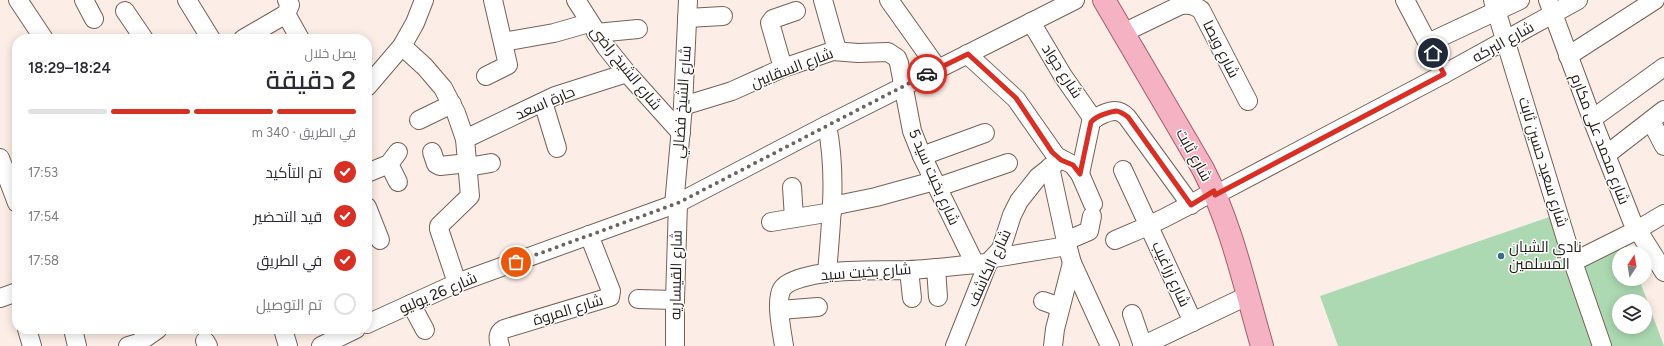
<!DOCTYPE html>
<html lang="ar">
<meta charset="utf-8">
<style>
:root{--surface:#fff;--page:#f7f7f7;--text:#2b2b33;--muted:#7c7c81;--line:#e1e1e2;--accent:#d93025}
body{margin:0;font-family:Figtree,Cairo,sans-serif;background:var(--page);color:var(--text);direction:rtl;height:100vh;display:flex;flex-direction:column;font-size:15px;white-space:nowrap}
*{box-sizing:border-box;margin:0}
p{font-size:13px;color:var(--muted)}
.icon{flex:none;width:22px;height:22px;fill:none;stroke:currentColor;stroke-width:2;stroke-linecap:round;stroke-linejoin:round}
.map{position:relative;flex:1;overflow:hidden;direction:ltr}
.sheet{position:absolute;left:12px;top:34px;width:360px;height:300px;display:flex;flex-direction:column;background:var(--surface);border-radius:16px;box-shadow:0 2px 10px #0003;direction:rtl}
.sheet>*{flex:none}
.needle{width:26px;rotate:12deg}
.tools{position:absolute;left:1612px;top:246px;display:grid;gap:8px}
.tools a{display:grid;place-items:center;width:40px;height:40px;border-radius:50%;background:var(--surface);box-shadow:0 2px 10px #0003;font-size:20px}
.pin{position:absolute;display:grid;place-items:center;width:34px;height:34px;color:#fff;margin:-17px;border:2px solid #fff;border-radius:50%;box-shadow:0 1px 4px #0007}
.courier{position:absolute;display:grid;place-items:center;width:40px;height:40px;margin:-20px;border:3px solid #d93025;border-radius:50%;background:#fff;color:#222;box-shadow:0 1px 5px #0007}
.overview em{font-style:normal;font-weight:600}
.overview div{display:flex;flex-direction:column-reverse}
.overview{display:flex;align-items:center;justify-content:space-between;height:68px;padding:0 16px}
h1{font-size:26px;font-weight:600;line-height:30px}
.bar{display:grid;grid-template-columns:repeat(4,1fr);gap:6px 4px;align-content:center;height:48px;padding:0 16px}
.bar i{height:5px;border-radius:3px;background:var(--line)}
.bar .active{background:var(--accent)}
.bar p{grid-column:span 4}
ol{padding:0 16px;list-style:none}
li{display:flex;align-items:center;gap:12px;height:44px}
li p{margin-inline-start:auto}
li .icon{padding:4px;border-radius:50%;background:var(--accent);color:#fff;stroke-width:4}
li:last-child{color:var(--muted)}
li i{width:22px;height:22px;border:2px solid var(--line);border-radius:50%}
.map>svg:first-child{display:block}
.green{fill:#acd9b1;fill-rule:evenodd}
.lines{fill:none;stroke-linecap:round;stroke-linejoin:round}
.minor-casing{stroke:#756155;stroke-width:20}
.major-casing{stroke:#a55b6c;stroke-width:24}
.minor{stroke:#fff;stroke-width:18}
.major{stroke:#f4b2c3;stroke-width:22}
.done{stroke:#6e645e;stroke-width:4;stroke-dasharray:0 7.2}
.route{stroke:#d93025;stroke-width:5}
.poi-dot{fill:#357088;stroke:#fefefe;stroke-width:1.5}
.labels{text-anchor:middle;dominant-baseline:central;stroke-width:3;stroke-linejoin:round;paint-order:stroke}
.street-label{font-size:15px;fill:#221a15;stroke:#fefefe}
.poi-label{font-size:15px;fill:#221a15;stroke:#fefefe;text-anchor:start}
</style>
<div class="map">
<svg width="1664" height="346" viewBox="0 0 1664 346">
<rect width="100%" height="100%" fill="#fceee6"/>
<g class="green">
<path d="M 1552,216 L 1597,346 L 1338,346 L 1320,296 Z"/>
<path d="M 1625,240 L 1630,253 L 1619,253 L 1619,279 L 1639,279 L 1664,346 L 1606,346 L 1578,263 ZM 1619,301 L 1645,301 L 1645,327 L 1619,327 Z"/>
</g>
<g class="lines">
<g class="minor-casing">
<g id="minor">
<path d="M 18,0 L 44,39"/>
<path d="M 84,0 L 94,19"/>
<path d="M 187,0 L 211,39"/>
<path d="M 576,0 L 606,47 L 627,73 L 681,133"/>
<path d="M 823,0 L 837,50"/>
<path d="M 889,0 L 938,69"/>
<path d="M 1405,0 L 1444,74"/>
<path d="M 1493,0 L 1573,262 L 1602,346"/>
<path d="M 1548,0 L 1592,119 L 1632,221 L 1664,272"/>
<path d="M 125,11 L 144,39"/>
<path d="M 286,14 L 300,39"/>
<path d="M 687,18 L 723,16"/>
<path d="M 1031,22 L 1063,76 L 1093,119"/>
<path d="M 596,33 L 638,29"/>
<path d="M 1123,33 L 1181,5 C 1189,4 1194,5 1201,10 L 1248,101"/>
<path d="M 243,39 L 286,14 L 290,5 L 287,0"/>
<path d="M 503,42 L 554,33 L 589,23"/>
<path d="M 1428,43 L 1520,0"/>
<path d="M 402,46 L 425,67 L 443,88 L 456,113 L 465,139 L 470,196 L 439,226 L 439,229 L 457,283"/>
<path d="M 967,54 L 1016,99 L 1056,156 L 1073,165 L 1080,174 L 1093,204"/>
<path d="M 1568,56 L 1655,0"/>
<path d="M 783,68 L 770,23 L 773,19 L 796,11"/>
<path d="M 486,76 L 508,65 L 493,0"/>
<path d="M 367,87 L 402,46 L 415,23 L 424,0"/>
<path d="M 543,102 L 557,148"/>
<path d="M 683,106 L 732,91 L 783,68 L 833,51 L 858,53 L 888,52 L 897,58 L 899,63 L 912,131 L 922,156 L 975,264"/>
<path d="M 1592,119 L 1664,67"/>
<path d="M 419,120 L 452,104"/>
<path d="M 1651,121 L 1664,146"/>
<path d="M 827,125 C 837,174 831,223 827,273"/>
<path d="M 465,139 L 555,96 L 627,73"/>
<path d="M 432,152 L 436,164 L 440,166 L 468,163"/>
<path d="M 1606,155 L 1664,110"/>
<path d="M 922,156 L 985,133"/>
<path d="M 0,158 L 17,203"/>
<path d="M 389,164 L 398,182"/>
<path d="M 468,167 L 491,163"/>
<path d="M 1050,167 L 1066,241 L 1072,263 L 1110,346"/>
<path d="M 1123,170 L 1193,322"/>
<path d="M 367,173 L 389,164 L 398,152"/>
<path d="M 1080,174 L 1091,122 C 1096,116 1109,111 1115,111 C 1120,111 1124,114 1127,117 L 1191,205"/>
<path d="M 792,187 L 794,218"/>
<path d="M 938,187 L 1008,163"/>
<path d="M 1215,195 L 1444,74 L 1578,0"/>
<path d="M 674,205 L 683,106 L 688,0"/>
<path d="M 832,206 L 876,197 L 934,181"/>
<path d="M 367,207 L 380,240"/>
<path d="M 771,222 L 832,212"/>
<path d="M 1115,240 C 1150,226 1182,210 1214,191"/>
<path d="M 1066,241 L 1089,231 L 1092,216"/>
<path d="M 994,258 L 1067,246"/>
<path d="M 1573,262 L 1637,230 L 1664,214"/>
<path d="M 936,268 L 938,297"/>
<path d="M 909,270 L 912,298"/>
<path d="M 0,298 L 17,292"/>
<path d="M 638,299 L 675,300"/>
<path d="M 1043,301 L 1060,307"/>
<path d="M 411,304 L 425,330"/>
<path d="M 780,310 L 818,307"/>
<path d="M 1132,314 L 1143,346"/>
<path d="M 367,324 L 457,283 L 678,203 L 827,125 L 1075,0"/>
<path d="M 27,329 L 32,346"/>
<path d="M 73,329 L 77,346"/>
<path d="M 283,329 L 288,346"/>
<path d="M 205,341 L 208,346"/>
<path d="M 128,346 L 138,343 L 158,329"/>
<path d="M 321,346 L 356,329"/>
<path d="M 500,346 C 498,339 497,333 504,329 L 610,297 L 611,291 L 589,235"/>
<path d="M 675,346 L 675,300 L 678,203"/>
<path d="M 784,346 C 782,332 775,301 782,289 C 788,279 816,274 827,273 C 853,269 882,271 909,270 C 935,269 961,265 988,263"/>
<path d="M 955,346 L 988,263 L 1001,249 L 1012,215 L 1019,201 L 1038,177 L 1061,159"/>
<path d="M 1053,346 L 1055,329 L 1072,263"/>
<path d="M 1142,346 L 1247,296"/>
</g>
</g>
<g class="major-casing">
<path id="major" d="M 1104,0 L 1203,169 C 1231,223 1245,287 1262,346"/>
</g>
<use href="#minor" class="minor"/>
<use href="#major" class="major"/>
</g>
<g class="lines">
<path class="done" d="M 516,262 L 678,203 L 927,74"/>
<path class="route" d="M 927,74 L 968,54 L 1016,98 L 1052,152 L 1061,160 L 1073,165 L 1080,174 L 1091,122 C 1096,116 1109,112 1116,111 C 1120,111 1124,114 1128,117 L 1191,205 L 1214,191 L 1215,195 L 1444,74 L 1433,53"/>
</g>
<circle class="poi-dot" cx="1501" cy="256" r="4"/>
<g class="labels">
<g class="street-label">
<text transform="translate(1503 42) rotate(-29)">شارع البركه</text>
<text transform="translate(1221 49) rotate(63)">شارع ويصا</text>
<text transform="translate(626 68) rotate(51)">شارع الشيخ راضى</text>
<text transform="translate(792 68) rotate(-21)">شارع السقايين</text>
<text transform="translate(1062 71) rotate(57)">شارع جواد</text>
<text transform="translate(682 102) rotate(-86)">شارع الشيخ فضالي</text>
<text transform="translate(545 103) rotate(-23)">حارة اسعد</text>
<text transform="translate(1600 139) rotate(69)">شارع محمد على مكارم</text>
<text transform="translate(1194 155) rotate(61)">شارع ثابت</text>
<text transform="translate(1543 162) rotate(73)">شارع سعيد حسين ثابت</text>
<text transform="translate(934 177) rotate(66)">شارع بخيت سيد 5</text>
<text transform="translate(989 268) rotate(-65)">شارع الكاشف</text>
<text transform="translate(866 272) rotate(-4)">شارع بخيت سيد</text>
<text transform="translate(1171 274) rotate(65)">شارع زراغيب</text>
<text transform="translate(676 275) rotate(-89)">شارع القيساريه</text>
<text transform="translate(438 293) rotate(-23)">شارع 26 يوليو</text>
<text transform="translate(568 310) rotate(-17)">شارع المروة</text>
</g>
<g class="poi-label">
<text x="1509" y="247">نادي الشبان<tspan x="1509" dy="17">المسلمين</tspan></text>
</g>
</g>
</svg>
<div class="tools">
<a><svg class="needle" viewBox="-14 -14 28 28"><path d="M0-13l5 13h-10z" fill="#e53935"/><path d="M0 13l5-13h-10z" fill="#7c7c81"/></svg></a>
<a><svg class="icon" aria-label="layers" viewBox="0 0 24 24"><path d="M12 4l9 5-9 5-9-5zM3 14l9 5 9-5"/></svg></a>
</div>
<div class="pin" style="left:516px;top:262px;background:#ea580c"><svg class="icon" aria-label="bag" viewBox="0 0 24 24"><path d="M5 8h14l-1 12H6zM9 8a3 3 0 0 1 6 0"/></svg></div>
<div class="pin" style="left:1433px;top:53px;background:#1f2937"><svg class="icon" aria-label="home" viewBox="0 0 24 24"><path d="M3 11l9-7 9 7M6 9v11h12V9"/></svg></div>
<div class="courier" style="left:927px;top:74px"><svg class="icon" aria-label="car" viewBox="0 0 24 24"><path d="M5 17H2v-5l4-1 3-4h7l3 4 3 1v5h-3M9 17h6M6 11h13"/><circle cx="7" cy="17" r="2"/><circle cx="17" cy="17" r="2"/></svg></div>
<section class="sheet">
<div class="overview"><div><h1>2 دقيقة</h1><p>يصل خلال</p></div><em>18:24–18:29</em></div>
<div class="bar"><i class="active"></i><i class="active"></i><i class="active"></i><i></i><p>في الطريق · 340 m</p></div>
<ol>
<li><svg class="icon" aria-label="check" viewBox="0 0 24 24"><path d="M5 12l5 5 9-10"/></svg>تم التأكيد<p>17:53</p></li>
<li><svg class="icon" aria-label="check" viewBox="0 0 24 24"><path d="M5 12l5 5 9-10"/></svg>قيد التحضير<p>17:54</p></li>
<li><svg class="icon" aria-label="check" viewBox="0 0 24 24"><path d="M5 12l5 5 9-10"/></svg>في الطريق<p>17:58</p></li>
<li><i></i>تم التوصيل</li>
</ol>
</section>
</div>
